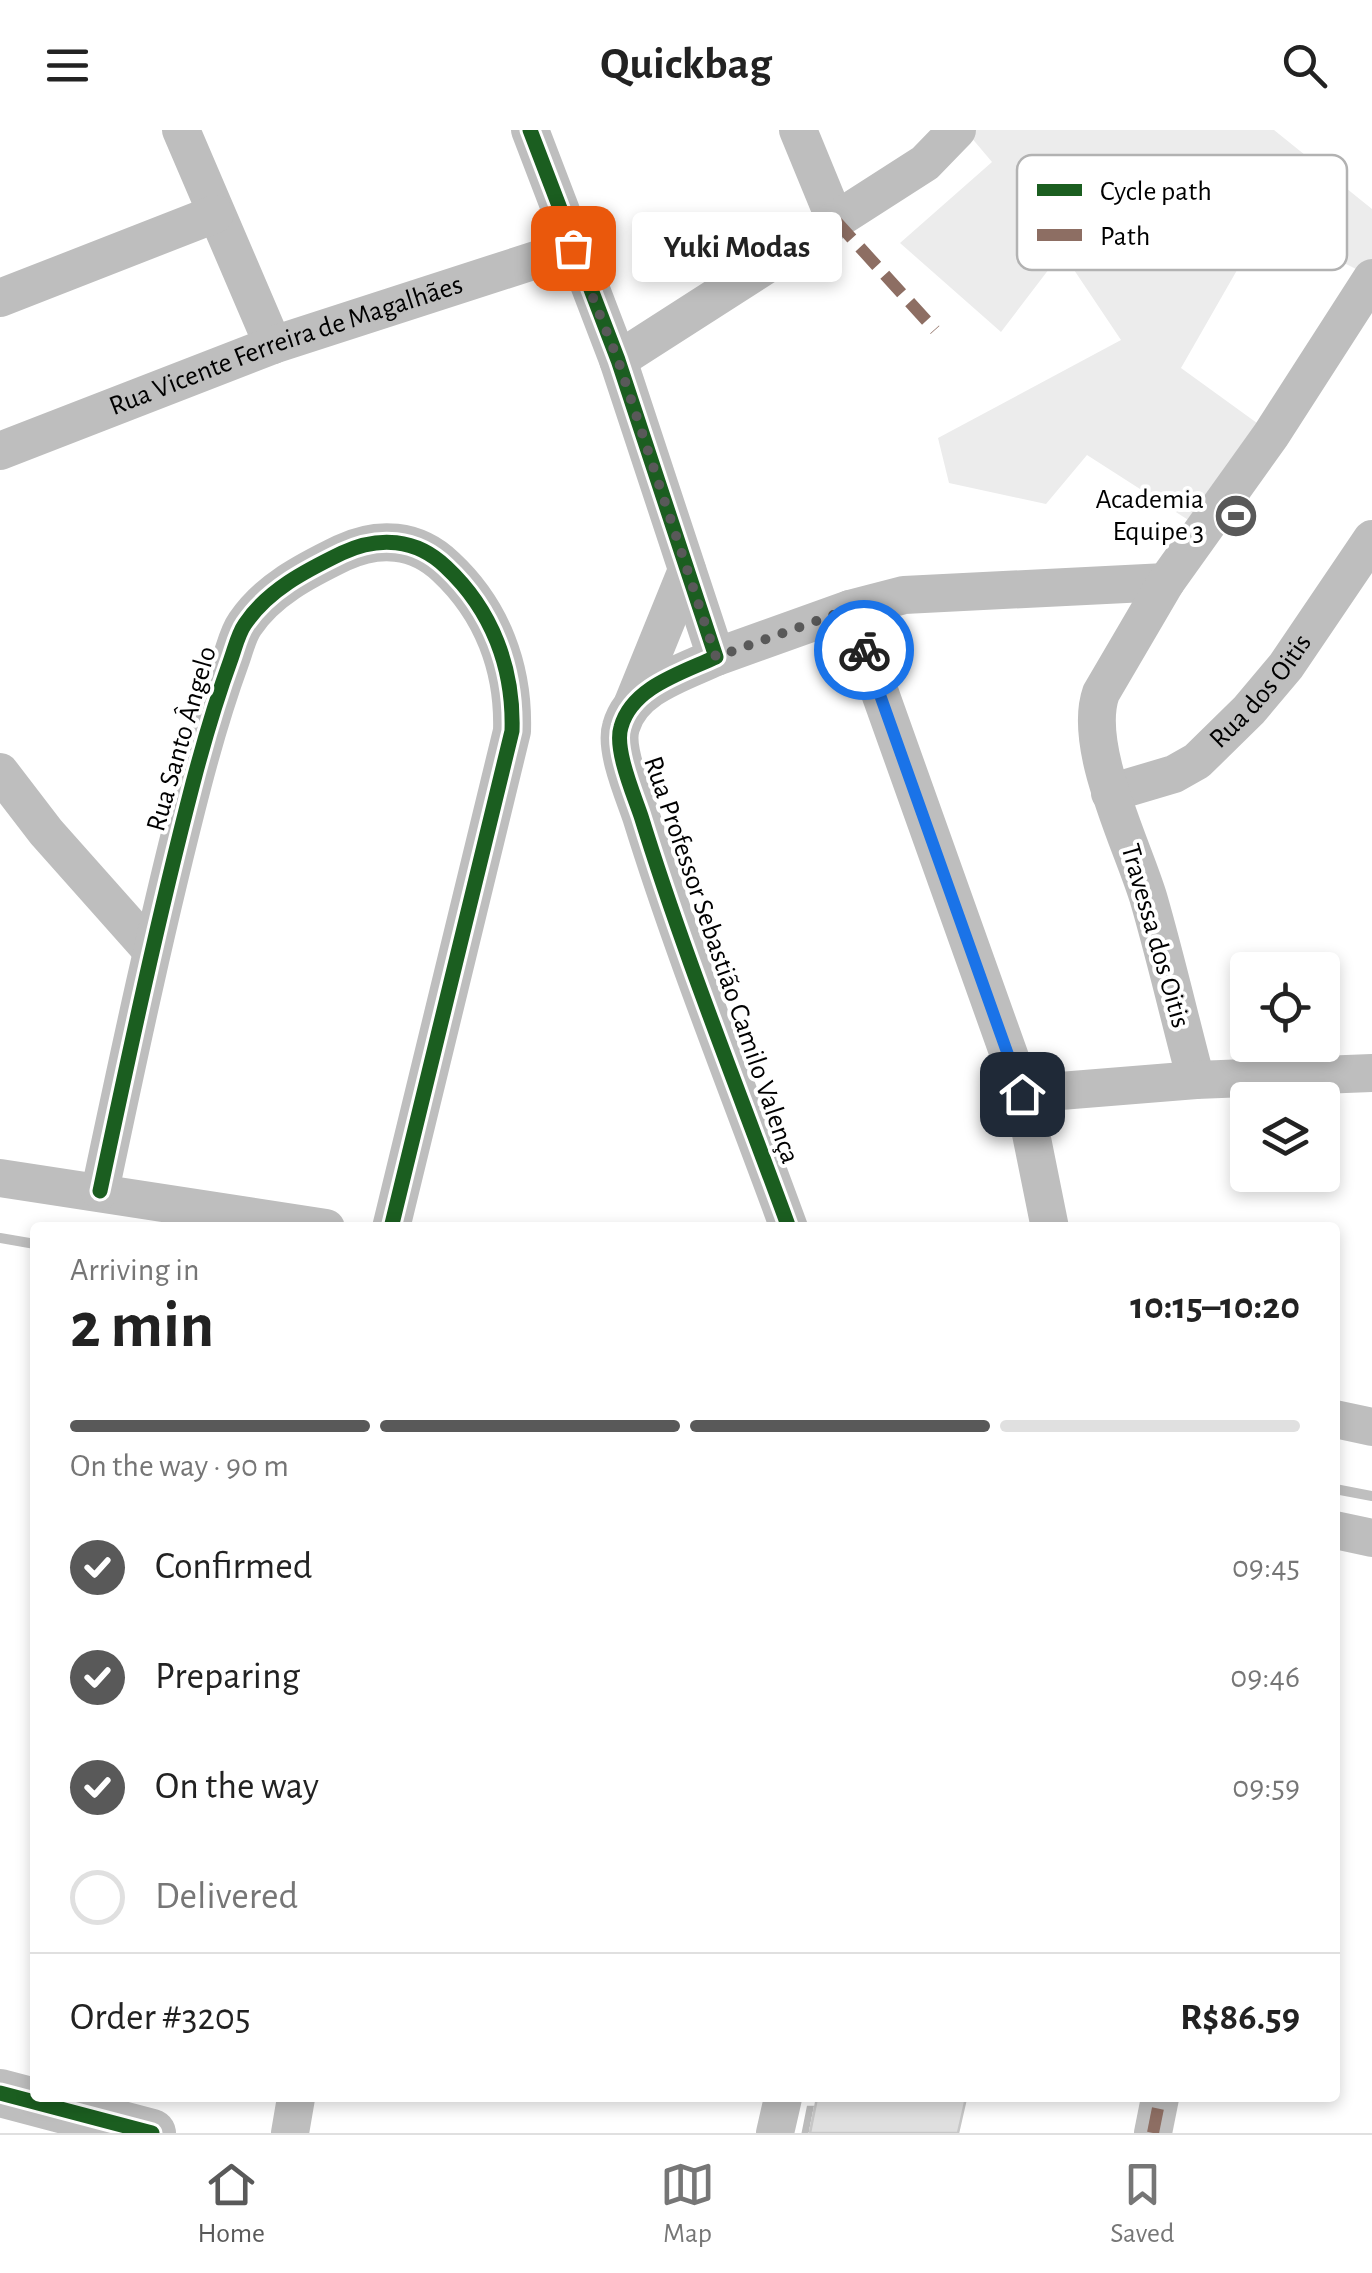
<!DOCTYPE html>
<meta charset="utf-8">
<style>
:root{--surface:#fff;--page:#f2f2f2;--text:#222;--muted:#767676;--line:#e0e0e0;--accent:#595959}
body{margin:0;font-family:"Alegreya Sans",sans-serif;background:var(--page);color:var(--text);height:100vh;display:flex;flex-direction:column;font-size:38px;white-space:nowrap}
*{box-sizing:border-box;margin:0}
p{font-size:32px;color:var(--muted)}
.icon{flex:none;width:55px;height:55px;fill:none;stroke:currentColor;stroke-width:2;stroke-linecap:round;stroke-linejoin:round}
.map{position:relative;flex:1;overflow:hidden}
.side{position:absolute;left:30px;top:1092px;width:1310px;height:880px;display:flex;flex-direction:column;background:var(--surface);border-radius:10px;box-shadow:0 5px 15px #0003}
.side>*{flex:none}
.controls{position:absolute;left:1230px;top:822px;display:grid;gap:20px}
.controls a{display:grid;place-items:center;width:110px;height:110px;border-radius:10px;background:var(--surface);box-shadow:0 5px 15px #0003;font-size:50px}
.pin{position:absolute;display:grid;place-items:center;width:85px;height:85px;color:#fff;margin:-42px;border-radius:20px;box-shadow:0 5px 15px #0006}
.courier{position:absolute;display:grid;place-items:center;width:100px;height:100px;margin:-50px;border:8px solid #1a73e8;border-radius:50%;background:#fff;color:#222;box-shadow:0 2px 12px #0007}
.bubble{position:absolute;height:70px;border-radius:10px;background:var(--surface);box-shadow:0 5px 15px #0003;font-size:32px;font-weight:600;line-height:70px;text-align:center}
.overview em{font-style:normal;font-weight:600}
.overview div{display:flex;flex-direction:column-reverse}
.overview{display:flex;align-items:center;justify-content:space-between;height:170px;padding:0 40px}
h1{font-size:65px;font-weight:600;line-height:75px}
.bar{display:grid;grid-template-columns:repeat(4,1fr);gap:15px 10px;align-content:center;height:120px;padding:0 40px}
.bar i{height:12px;border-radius:8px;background:var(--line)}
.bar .selected{background:var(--accent)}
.bar p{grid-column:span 4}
.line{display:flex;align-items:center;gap:25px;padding:0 40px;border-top:2px solid var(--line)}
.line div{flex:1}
ol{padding:0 40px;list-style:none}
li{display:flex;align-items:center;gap:30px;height:110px}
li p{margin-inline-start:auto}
li .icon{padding:10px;border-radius:50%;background:var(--accent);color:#fff;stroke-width:4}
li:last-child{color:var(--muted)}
li i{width:55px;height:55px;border:5px solid var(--line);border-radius:50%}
header{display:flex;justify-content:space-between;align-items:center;height:130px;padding:0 40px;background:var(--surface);font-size:45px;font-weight:600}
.dock{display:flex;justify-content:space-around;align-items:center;height:140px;border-top:2px solid var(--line);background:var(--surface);font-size:28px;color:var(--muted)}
.dock a{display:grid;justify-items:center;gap:5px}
.dock .selected{color:var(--accent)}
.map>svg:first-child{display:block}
.green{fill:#ececec}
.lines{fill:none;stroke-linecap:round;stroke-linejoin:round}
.stream{stroke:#bfbfbf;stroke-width:10}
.building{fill:#dfdfdf;stroke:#c7c7c7;stroke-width:2.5;filter:url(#shadow)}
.minor{stroke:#bebebe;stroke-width:38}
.major{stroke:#bebebe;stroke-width:48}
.quiet{stroke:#8d6e63;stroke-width:12;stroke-dasharray:25 12;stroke-linecap:butt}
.cycleway-casing{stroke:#fff;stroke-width:21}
.cycleway{stroke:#1b5e20;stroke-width:15}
.done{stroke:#595959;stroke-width:10;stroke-dasharray:0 18}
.route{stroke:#1a73e8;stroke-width:12}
.labels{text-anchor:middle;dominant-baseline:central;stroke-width:8;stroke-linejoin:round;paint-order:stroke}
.street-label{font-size:28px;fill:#000;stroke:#fff}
.poi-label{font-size:28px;fill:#000;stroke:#fff;text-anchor:end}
.key{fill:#fff;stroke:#b2b2b2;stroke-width:2.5}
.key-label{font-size:28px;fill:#000}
</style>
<header><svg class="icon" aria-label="menu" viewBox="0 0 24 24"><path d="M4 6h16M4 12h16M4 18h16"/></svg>Quickbag<svg class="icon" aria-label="search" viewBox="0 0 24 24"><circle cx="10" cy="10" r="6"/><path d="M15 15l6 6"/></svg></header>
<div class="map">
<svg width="1372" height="2003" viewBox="0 0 1372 2003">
<defs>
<filter id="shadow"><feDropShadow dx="-9" dy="9" stdDeviation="0" flood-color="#0004"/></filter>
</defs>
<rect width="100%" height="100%" fill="#fff"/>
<path class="green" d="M 965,0 L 1274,0 L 1372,79 L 1372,147 L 1264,93 L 1181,238 L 1268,301 L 1193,393 L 1087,325 L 1046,374 L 949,353 L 938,308 L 1121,210 L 1062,122 L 1001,202 L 900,113 L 992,32 Z"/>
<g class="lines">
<g class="stream">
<path d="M 0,1108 L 35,1114"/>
<path d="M 1335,1359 L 1372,1366"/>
</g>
</g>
<path class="building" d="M 817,1968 L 966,1968 L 958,2003 L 810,2003 Z"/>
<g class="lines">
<g class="minor">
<path d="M 181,0 L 273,215"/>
<path d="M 530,0 L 618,230 L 716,527 C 682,543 632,557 621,597 C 614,619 634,665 641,686 C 684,825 739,961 789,1098"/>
<path d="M 798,0 L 835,90"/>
<path d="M 0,168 L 215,84"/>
<path d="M 618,230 L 925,33 L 957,0"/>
<path id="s1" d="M 0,321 L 273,215 L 573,118"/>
<path d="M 850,479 L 1023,964 L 1050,1098"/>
<path d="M 716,527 L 850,479 L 904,465 L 1166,452"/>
<path d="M 633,573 L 687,440"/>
<path d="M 0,642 L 46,702 L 150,819"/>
<path id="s2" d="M 1110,663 L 1174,644 L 1197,631 L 1249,580 L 1286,536 L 1372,409"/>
<path d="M 1196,950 C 1180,890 1166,829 1149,770 C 1133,716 1082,617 1101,563 L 1166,452 L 1271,305 L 1372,148"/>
<path d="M 1023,964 L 1196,950 L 1372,943"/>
<path d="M 0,1048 L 326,1098"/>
<path d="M 100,1061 C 129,924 158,788 193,653 C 204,611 216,570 231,529 C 235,518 238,504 245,494 C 268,460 305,441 342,423 C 378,406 416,408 446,437 C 492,480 514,538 512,601 L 391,1098"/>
<path d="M 1335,1289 L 1372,1297"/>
<path d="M 1335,1400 L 1372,1408"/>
<path d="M 290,2003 L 296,1968"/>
<path d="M 775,2003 L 783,1968"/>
<path d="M 1153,2003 L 1160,1968"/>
</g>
<path class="major" d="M 0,1963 L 152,2003"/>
<g class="quiet">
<path d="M 835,90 L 935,200"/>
<path d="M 1153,2003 L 1160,1968"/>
</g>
<g class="cycleway-casing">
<g id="cycleway">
<path d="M 530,0 L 618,230 L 716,527 C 682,543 632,557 621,597 C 614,619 634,665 641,686 C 684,825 739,961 789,1098"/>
<path d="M 100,1061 C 129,924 158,788 193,653 C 204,611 216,570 231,529 C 235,518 238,504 245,494 C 268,460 305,441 342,423 C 378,406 416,408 446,437 C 492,480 514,538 512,601 L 391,1098"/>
<path d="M 0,1963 L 152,2003"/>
</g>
</g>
<use href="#cycleway" class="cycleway"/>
</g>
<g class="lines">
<path class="done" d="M 573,118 L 618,230 L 716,527 L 850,479 L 864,520"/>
<path class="route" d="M 864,520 L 1022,964"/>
</g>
<defs>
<g id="stadium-disc" transform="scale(2.25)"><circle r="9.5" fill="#595959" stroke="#fff"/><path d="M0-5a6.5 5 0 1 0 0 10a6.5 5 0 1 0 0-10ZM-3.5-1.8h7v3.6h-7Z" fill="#fff"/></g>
</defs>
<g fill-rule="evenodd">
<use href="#stadium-disc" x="1236" y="386"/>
</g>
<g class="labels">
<g class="street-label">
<text stroke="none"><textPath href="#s1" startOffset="305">Rua Vicente Ferreira de Magalhães</textPath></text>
<text stroke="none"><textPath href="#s2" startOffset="188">Rua dos Oitis</textPath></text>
<text transform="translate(182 609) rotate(-74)">Rua Santo Ângelo</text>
<text transform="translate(1155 806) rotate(74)">Travessa dos Oitis</text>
<text transform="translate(721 830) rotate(71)">Rua Professor Sebastião Camilo Valença</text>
</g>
<g class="poi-label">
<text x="1204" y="370">Academia<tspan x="1204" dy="32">Equipe 3</tspan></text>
</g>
</g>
<rect x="1017" y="25" width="330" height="115" rx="15" class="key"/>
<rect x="1037" y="54" width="45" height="12" fill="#1b5e20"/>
<rect x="1037" y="99" width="45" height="12" fill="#8d6e63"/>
<g class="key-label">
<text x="1100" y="70">Cycle path</text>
<text x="1100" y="115">Path</text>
</g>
</svg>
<div class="controls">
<a><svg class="icon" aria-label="locate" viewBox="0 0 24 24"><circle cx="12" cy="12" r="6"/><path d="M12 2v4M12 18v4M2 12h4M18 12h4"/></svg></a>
<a><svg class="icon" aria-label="layers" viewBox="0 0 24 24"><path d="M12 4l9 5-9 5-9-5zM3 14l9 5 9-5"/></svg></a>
</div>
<div class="pin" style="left:573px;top:118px;background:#ea580c"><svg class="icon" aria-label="bag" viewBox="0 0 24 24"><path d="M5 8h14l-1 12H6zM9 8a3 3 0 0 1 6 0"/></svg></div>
<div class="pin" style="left:1022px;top:964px;background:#1f2937"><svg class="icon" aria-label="home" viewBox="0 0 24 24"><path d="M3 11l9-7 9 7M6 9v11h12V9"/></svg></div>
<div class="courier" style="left:864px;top:520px"><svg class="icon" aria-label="bike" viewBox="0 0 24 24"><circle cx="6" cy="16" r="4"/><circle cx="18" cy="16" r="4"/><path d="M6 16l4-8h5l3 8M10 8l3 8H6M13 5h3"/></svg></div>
<div class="bubble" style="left:632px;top:82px;width:210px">Yuki Modas</div>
<section class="side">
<div class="overview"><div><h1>2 min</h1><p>Arriving in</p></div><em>10:15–10:20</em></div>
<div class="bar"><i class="selected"></i><i class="selected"></i><i class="selected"></i><i></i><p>On the way · 90 m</p></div>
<ol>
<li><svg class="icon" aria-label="check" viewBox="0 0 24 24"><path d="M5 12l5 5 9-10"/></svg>Confirmed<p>09:45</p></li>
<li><svg class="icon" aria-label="check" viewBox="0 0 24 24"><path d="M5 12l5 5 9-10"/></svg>Preparing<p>09:46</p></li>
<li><svg class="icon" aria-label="check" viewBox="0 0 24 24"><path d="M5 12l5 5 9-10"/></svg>On the way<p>09:59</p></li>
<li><i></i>Delivered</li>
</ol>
<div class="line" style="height:130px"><div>Order #3205</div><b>R$86.59</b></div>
</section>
</div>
<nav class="dock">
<a class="selected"><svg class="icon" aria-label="home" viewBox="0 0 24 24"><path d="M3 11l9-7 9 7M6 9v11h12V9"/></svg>Home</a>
<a><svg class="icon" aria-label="map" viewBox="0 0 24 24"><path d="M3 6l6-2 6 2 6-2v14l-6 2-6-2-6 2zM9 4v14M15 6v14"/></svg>Map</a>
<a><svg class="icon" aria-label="saved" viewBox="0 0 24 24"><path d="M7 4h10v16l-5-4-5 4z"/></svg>Saved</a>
</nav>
